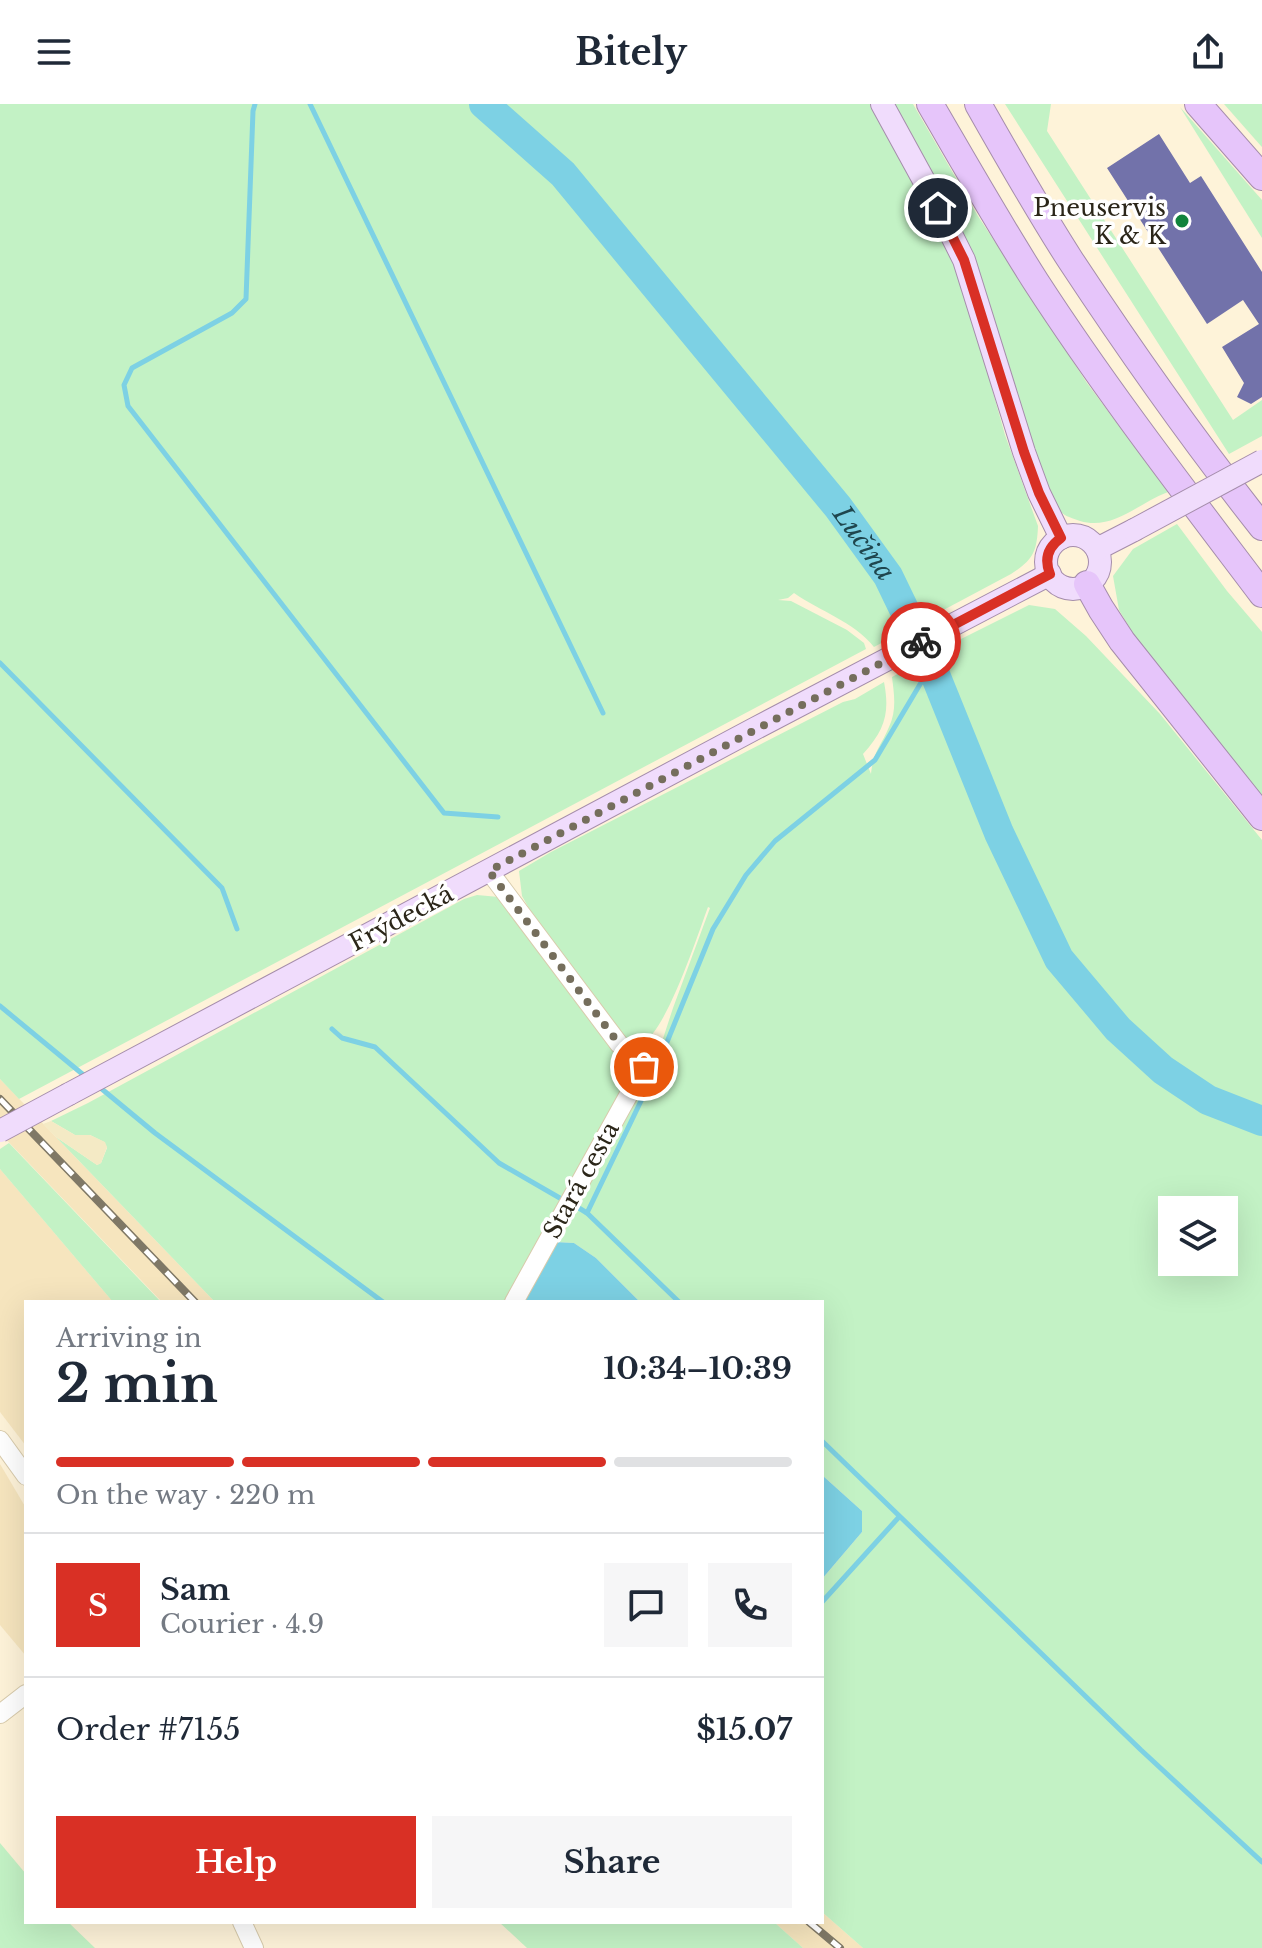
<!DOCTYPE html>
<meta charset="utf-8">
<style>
:root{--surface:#fff;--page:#f6f6f7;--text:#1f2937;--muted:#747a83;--line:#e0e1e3;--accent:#d93025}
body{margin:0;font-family:"Libre Baskerville",serif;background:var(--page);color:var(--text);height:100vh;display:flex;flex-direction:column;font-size:30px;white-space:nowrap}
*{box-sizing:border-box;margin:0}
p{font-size:26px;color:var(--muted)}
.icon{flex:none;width:44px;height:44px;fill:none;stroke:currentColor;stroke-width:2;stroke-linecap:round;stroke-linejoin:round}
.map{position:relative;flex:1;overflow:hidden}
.sheet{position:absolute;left:24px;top:1196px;width:800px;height:624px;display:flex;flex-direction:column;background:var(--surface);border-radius:0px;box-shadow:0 8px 32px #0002}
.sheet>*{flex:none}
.fabs{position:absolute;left:1158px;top:1092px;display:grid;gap:16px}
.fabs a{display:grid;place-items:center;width:80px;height:80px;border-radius:0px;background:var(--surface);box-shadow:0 8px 32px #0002;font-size:40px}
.pin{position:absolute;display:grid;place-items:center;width:68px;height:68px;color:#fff;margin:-34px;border:4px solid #fff;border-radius:50%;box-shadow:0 2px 8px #0007}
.courier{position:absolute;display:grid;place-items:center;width:80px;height:80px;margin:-40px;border:6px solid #d93025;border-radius:50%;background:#fff;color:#222;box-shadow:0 2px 10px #0007}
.head em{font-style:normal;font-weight:700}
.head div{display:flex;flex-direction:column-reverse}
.head{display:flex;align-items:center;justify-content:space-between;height:136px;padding:0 32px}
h1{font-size:52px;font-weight:700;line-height:60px}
.bar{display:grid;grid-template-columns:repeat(4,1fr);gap:12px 8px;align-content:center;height:96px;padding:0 32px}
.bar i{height:10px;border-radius:6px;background:var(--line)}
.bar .active{background:var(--accent)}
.bar p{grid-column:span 4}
.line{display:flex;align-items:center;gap:20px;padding:0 32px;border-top:2px solid var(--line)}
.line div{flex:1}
.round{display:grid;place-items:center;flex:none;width:84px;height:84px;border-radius:0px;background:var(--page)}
.action{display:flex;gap:16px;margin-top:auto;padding:16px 32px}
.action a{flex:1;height:92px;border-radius:0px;background:var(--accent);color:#fff;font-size:32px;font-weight:700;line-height:92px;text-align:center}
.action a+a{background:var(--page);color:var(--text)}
header{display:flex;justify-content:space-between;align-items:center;height:104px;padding:0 32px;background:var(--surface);font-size:36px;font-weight:700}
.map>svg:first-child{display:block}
.built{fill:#f6e5be}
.green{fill:#c3f2c5;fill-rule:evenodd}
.sand{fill:#f4eac5}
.water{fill:#7dd1e4}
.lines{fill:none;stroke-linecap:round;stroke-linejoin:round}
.stream{stroke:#7dd1e4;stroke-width:5}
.river{stroke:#7dd1e4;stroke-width:30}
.building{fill:#7272aa}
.minor-casing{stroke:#d8cbac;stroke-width:20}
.major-casing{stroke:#a58dab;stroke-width:24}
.highway-casing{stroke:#a58dab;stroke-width:28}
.minor{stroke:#fff;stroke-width:18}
.major{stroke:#f0dcfc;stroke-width:22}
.highway{stroke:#e6c5fa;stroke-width:26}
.rail-casing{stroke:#7f7866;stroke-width:8}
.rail{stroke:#fff;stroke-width:5;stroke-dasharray:15;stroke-linecap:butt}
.major-bridge-casing{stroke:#a58dab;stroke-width:24;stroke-linecap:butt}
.major-bridge{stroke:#f0dcfc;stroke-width:22}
.done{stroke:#756e5c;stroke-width:8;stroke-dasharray:0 14.4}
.route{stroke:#d93025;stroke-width:10}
.poi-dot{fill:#11833b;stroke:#fff;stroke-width:3}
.labels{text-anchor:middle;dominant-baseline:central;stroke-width:7;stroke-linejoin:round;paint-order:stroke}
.poi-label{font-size:24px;fill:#2b2619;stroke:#fff;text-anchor:end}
.street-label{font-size:24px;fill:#2b2619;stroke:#fff}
.water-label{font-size:26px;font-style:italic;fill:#1f464e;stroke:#fff}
</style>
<header><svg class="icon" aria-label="menu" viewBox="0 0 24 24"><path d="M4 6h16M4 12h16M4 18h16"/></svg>Bitely<svg class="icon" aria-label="share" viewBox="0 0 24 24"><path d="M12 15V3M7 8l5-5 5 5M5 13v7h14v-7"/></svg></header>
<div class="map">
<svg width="1262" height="1844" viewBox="0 0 1262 1844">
<rect width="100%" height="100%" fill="#fef3d9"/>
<g class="built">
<path d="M 0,975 L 215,1198 L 162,1198 L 0,1029 Z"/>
<path d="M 0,1065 L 113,1198 L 26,1198 L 26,1342 L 0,1308 Z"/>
<path d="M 0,1360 L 26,1404 L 26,1552 L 0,1521 Z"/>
<path d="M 822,1808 L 863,1844 L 803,1844 L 774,1818 L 822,1818 Z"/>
</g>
<g class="green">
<path d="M 0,0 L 871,0 L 949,146 L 973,217 L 1005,331 L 1038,422 C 1037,448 1033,456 1011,470 L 874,543 C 853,517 821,508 794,489 L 788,494 L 778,496 L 791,497 L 847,526 L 864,539 L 866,545 L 19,995 L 0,975 Z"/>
<path d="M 893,0 L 913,0 L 978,112 L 1087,279 L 1168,388 C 1138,399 1113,427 1080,417 C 1066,412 1063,412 1054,400 Z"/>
<path d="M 1005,0 L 1051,0 L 1047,27 L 1233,316 L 1262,296 L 1262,332 L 1229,350 Z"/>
<path d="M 1224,0 L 1262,0 L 1262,43 L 1261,42 Z"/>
<path d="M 1180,3 L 1262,96 L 1262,134 Z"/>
<path d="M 1177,420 L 1227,487 L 1262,528 L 1262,694 L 1140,541 L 1119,506 L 1113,472 L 1133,445 Z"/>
<path d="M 1029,501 L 1055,505 L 1086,532 L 1160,610 L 1262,736 L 1262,1844 L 863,1844 L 822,1808 L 822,1475 L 862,1428 L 862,1407 L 822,1371 L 822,1198 L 640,1198 L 596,1154 L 574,1139 L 555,1138 L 655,959 L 673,904 L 710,804 L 708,803 C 699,827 665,932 642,938 C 636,939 629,936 623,934 L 531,808 L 522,792 L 519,767 L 551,748 L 843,598 L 855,595 L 884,578 C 890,609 885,626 863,650 L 871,670 C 873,648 881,642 889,623 C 897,606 894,590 892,573 L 961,535 ZM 1172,1106 L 1224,1106 L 1224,1158 L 1172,1158 Z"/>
<path d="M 477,791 L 499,793 L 623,958 L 628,971 L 628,981 L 507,1198 L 215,1198 L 56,1033 L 97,1061 L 101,1059 L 107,1044 L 104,1038 L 90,1031 L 75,1031 L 51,1017 L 88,999 L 464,795 Z"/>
<path d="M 9,1039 L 161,1198 L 113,1198 L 0,1065 L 0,1045 Z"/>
<path d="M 0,1739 L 26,1770 L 26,1818 L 68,1818 L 95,1844 L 0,1844 Z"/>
<path d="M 499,1818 L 774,1818 L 803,1844 L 527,1844 Z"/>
</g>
<path class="sand" d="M 51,1017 L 75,1031 L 90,1031 L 105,1038 L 107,1043 L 101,1059 L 97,1061 L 56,1033 L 43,1020 Z"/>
<g class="water">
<path d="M 555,1138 L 574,1139 L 596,1154 L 640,1198 L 524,1198 Z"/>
<path d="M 822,1371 L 862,1407 L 862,1428 L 822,1475 Z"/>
</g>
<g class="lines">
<g class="stream">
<path d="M 255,0 L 253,7 L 246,195 L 232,209 L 132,264 L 124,281 L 128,302 L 444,709 L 498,713"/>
<path d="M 310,0 L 603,609"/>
<path d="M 0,559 L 222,784 L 237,825"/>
<path d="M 0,902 L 86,973"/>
<path d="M 332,925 L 342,934 L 375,943 L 499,1059 L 565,1097"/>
<path d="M 97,981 L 155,1029 L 383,1198"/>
<path d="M 574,1101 L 587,1109 L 679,1198"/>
<path d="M 587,1109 L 654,970 L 713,825 L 746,771 L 775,737 L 875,656 L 925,572 L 932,563"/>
<path d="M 822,1337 L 1141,1646 L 1262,1758"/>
<path d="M 822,1498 L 899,1413"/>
</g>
<path class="river" id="s1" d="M 484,0 L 563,70 L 838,403 L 888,472 L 932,563 L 999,729 L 1059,855 L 1118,925 L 1163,966 L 1208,996 L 1262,1017"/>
</g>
<path class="building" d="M 1159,30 L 1190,79 L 1201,72 L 1262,168 L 1262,293 L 1251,300 L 1237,293 L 1244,279 L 1222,243 L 1259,220 L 1243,196 L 1207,220 L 1107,64 Z"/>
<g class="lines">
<g class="minor-casing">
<g id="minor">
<path d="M 489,767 L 619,940 L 644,963 L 514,1198"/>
<path d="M 0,1336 L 26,1372"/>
<path d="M 0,1610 L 26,1590"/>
<path d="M 242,1818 L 254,1844"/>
</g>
</g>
<g class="major-casing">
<g id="major">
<path d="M 882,0 L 928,84 L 964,156 L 1024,348 L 1039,389 L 1061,434"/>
<circle cx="1073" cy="458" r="27"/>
<path d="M 1097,445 L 1134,426"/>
<path d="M 69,990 L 756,624 L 1050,470"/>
</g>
</g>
<g class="highway-casing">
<g id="highway">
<path d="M 930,0 C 965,60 999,120 1036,178 C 1106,286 1185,388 1262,490"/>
<path d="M 978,0 C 1008,53 1038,106 1071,157 C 1131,248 1194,337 1262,423"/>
<path d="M 1198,0 L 1262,73"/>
<path d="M 1087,480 L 1101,505 L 1122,537 L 1262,713"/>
</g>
</g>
<use href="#minor" class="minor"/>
<use href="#major" class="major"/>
<use href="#highway" class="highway"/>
<g class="rail-casing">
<g id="rail">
<path d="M 0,995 L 195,1198"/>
<path d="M 809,1818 L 840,1844"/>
</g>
</g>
<use href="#rail" class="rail"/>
<g class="major-bridge-casing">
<g id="major-bridge">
<path d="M 1134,426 L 1262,357"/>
<path d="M 0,1027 L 69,990"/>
</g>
</g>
<use href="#major-bridge" class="major-bridge"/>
</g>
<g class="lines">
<path class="done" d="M 644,963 L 619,940 L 489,767 L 921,538"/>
<path class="route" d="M 921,538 L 1050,470 C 1044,455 1048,443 1061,434 L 1039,389 L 1024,348 L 964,156 L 938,104"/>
</g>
<circle class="poi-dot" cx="1182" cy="117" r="8"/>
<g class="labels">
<g class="poi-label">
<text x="1166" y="103">Pneuservis<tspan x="1166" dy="28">K &amp; K</tspan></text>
</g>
<g class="street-label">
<text transform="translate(401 814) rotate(-28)">Frýdecká</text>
<text transform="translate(581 1076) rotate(-61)">Stará cesta</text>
</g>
<g class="water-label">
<text stroke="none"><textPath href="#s1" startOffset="582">Lučina</textPath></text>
</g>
</g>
</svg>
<div class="fabs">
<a><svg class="icon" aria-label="layers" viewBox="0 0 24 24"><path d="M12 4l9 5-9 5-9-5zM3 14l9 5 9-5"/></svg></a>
</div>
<div class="pin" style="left:644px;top:963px;background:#ea580c"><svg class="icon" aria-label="bag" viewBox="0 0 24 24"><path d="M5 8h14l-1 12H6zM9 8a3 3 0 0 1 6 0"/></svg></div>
<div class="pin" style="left:938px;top:104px;background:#1f2937"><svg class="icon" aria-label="home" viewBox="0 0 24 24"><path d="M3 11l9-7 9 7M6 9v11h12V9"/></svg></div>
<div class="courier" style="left:921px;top:538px"><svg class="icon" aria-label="bike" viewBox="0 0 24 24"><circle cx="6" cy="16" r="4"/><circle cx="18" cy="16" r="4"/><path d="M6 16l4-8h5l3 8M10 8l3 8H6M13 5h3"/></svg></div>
<section class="sheet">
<div class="head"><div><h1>2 min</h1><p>Arriving in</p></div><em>10:34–10:39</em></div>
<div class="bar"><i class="active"></i><i class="active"></i><i class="active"></i><i></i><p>On the way · 220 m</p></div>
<div class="line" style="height:144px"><b class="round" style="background:var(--accent);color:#fff">S</b><div><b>Sam</b><p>Courier · 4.9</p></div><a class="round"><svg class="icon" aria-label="chat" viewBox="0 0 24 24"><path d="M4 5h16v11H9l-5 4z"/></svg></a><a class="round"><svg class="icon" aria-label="phone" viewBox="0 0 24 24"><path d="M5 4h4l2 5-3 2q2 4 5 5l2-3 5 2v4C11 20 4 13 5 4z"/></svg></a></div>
<div class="line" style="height:104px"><div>Order #7155</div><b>$15.07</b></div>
<div class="action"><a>Help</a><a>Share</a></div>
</section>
</div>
